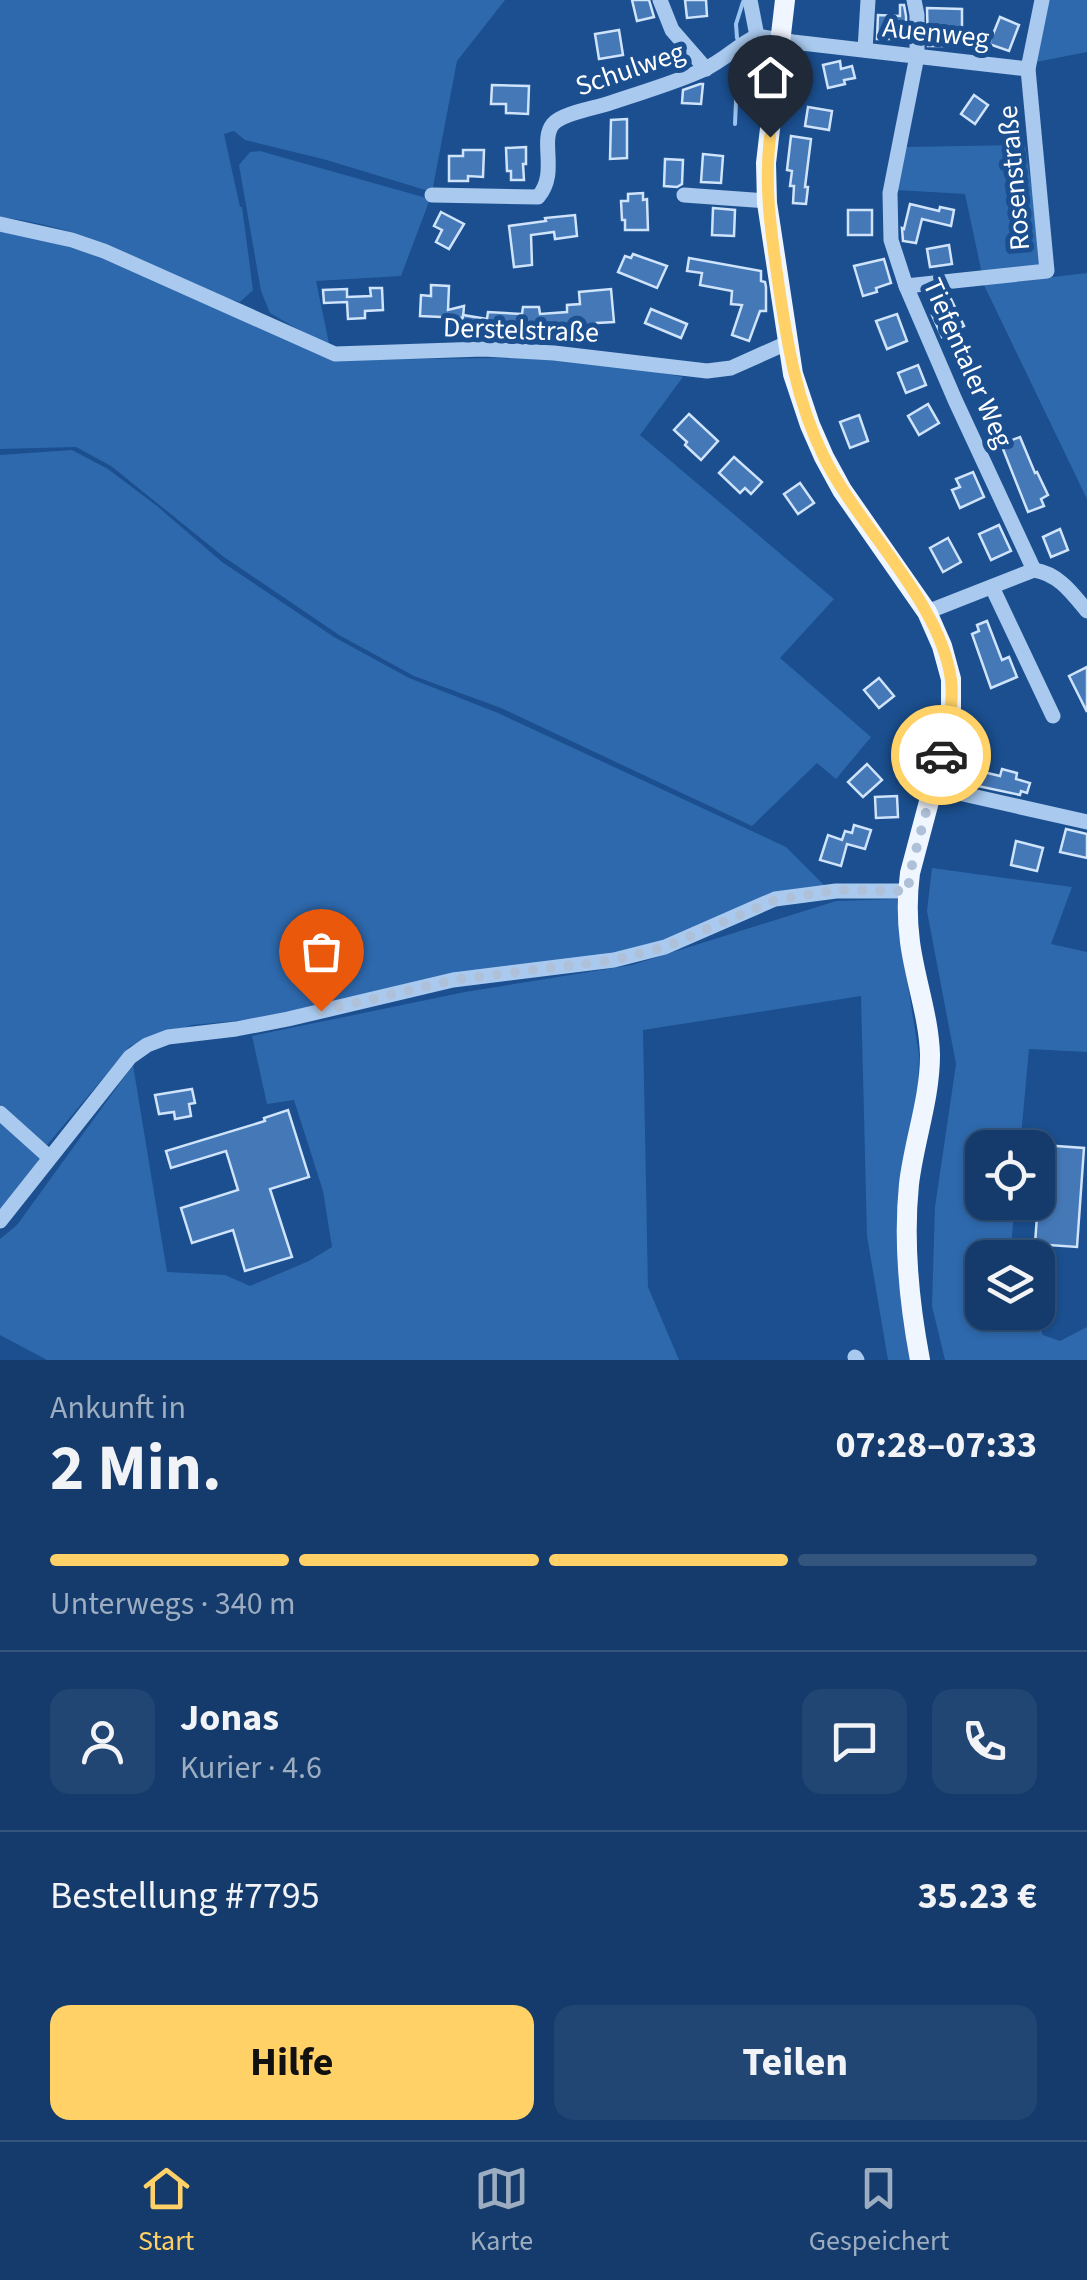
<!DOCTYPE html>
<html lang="de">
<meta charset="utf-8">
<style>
:root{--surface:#143b6b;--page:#214673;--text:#f1f3f6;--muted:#9dadc1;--line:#33557e;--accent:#ffd166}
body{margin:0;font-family:"Source Sans 3",sans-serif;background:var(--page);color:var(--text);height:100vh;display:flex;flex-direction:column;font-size:38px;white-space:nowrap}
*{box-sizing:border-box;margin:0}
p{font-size:32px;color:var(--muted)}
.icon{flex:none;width:55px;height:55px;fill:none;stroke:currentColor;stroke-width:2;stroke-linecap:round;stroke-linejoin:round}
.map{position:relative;height:1360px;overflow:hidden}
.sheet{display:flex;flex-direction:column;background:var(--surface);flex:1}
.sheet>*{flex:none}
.controls{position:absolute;left:965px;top:1130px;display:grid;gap:20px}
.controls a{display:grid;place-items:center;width:90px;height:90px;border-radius:20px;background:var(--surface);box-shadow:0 2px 8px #0004,0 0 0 2px var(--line);font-size:50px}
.pin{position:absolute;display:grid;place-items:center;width:85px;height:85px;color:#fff;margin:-102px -42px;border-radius:50% 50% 50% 0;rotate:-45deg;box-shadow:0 0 10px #0007}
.pin .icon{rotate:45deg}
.courier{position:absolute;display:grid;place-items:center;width:100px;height:100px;margin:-50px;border:8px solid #ffd166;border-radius:50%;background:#fff;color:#222;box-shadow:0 2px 12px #0007}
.overview em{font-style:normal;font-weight:700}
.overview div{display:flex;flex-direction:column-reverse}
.overview{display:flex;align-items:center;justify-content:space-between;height:170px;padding:0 50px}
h1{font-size:65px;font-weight:700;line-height:75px}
.bar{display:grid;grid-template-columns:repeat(4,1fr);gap:15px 10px;align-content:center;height:120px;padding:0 50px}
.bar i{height:12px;border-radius:8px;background:var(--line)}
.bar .selected{background:var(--accent)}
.bar p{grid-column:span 4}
.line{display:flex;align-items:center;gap:25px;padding:0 50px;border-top:2px solid var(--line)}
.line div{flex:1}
.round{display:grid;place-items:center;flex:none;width:105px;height:105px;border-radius:20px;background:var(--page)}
.cta{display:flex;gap:20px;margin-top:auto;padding:20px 50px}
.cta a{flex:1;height:115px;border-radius:20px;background:var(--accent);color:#111;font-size:40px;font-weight:700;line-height:115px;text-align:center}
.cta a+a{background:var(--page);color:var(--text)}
.dock{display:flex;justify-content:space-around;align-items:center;height:140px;border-top:2px solid var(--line);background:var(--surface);font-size:28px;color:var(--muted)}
.dock a{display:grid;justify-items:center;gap:5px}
.dock .selected{color:var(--accent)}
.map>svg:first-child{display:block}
.green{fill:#2e69ad}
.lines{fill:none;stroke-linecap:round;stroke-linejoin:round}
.stream{stroke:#9cc4f0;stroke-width:4}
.building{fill:#4478b7;stroke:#cfe3fa;stroke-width:2.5}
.minor{stroke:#a9c9ee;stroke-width:15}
.major{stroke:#f0f6ff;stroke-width:20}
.done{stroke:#afc1d8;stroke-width:10;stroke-dasharray:0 18}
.route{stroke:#ffd166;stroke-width:12}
.labels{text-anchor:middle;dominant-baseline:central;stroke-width:10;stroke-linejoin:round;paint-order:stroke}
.street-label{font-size:28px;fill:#fff;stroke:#1b4f8f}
</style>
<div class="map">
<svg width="1087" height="1360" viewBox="0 0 1087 1360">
<rect width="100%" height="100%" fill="#1b4f8f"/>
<g class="green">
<path d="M 0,0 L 505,0 L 457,61 L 432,192 L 323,159 L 245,140 L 234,131 L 224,134 L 240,207 L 242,207 L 253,290 L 240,302 C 194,289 155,266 112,247 C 76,231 38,222 0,217 Z"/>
<path d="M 1047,0 L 1087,0 L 1087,52 L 1031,63 Z"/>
<path d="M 1025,145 L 1039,234 L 1041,266 L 982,274 L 965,194 L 897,190 L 905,147 Z"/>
<path d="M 260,151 L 430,199 L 401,276 L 316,281 L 330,348 L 270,313 L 261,291 L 239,165 L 250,152 Z"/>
<path d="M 0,231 L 28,235 L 102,257 L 334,360 L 500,358 L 577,361 L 631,367 L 683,377 L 640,435 L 834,599 L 780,658 L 871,737 L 836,779 L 817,763 L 752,826 L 501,708 L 414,676 L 339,635 L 224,557 L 111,466 L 76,447 L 0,449 Z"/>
<path d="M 1087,273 L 1087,499 L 984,285 Z"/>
<path d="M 72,450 L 108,469 L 157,506 L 222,562 L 334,637 L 409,678 L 498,713 L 786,847 L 827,888 L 640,950 L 288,1016 L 192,1025 L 130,1046 L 47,1145 L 0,1104 L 0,455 Z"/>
<path d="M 932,868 L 1072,887 L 1051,944 L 1087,952 L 1087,1052 L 1029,1049 L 1020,1147 L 982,1148 L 982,1202 L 1015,1203 L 1010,1257 L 982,1258 L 982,1312 L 1033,1313 L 1043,1335 L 1060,1341 L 1087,1327 L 1087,1360 L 945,1360 L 932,1306 L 935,1207 L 956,1064 L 927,911 Z"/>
<path d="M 898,899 L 902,948 L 919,1055 L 918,1092 L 901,1190 L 903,1319 L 913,1360 L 888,1360 L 867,1236 L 861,996 L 643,1030 L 648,1287 L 679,1360 L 47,1360 L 0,1335 L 0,1239 L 17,1225 L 133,1065 L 167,1272 L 225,1275 L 250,1286 L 309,1261 L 332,1247 L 323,1191 L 294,1100 L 267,1104 L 252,1036 L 465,992 L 632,965 L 836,901 Z"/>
<path d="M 0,1122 L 41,1157 L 0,1212 Z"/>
</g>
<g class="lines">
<g class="stream">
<path d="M 737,38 L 736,24 L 743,2"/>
<path d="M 735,124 L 738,57"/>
</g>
</g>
<g class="building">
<path d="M 632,0 L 649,0 L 654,17 L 637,21 Z"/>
<path d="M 685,0 L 706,0 L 707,16 L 687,18 Z"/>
<path d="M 900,5 L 904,5 L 906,16 L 906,39 L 877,39 L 878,15 L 900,16 Z"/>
<path d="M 927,8 L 962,9 L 962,30 L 957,30 L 956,46 L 928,46 Z"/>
<path d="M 1000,17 L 1019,25 L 1009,51 L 989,44 Z"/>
<path d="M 619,30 L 623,55 L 599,59 L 595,34 Z"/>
<path d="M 840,61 L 841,69 L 852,66 L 855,78 L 844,80 L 845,84 L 828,88 L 823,65 Z"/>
<path d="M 700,84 L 703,84 L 701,104 L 682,103 L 683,90 Z"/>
<path d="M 492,85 L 529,86 L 528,114 L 506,113 L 506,104 L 491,104 Z"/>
<path d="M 974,95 L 988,105 L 975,124 L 961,114 Z"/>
<path d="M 808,107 L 832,111 L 829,130 L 805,126 Z"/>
<path d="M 627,119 L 627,158 L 610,159 L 611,120 Z"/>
<path d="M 791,136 L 811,139 L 805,187 L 808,187 L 806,204 L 793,203 L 794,186 L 790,186 L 792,171 L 787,170 Z"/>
<path d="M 526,147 L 526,164 L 523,164 L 524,180 L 511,180 L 511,171 L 507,171 L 506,148 Z"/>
<path d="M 463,150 L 484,150 L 483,177 L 468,176 L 468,181 L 449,181 L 449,156 L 463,156 Z"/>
<path d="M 703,154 L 723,156 L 721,183 L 701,182 Z"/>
<path d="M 665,159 L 683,160 L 682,184 L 677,187 L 664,186 Z"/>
<path d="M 643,193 L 643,200 L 647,199 L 648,230 L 625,230 L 625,220 L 622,220 L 621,201 L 628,201 L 628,194 Z"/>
<path d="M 910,204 L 939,211 L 940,207 L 954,210 L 951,226 L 922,219 L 916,243 L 903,241 L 902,228 L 904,229 Z"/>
<path d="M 713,208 L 735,210 L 734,236 L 712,235 Z"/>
<rect x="848" y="210" width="24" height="25"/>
<path d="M 441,212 L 464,224 L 449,249 L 436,242 L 442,230 L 434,226 Z"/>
<path d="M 575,215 L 577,236 L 555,239 L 554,232 L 531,235 L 532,265 L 514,267 L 509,226 L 546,221 L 545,218 Z"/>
<path d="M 949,245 L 952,264 L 930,267 L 927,249 Z"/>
<path d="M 633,254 L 667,266 L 657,288 L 618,272 L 625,256 L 631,258 Z"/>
<path d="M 689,258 L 761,271 L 761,281 L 765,282 L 766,287 L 766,311 L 760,311 L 749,341 L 732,335 L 742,305 L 731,304 L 732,291 L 700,285 L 702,273 L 687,271 Z"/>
<path d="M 884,259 L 891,283 L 876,288 L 877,292 L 863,296 L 854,266 Z"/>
<path d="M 431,285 L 449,286 L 448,310 L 464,306 L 463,318 L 420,316 L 421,295 L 431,296 Z"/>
<path d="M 370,288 L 382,288 L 383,310 L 365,311 L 365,318 L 348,319 L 347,302 L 324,303 L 323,290 L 347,289 L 347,297 L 371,296 Z"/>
<path d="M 611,289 L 614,322 L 597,323 L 598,338 L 583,339 L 583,332 L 542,335 L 541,325 L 522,323 L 522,314 L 521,336 L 479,333 L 479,337 L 460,334 L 463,315 L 487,319 L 488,312 L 522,314 L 523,307 L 539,307 L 540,314 L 567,312 L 567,305 L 580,304 L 579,292 Z"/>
<path d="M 951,299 L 964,326 L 942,337 L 932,315 L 939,311 L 936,306 Z"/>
<path d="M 651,309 L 687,324 L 681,338 L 645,323 Z"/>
<path d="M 897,314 L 907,341 L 887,349 L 876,321 Z"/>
<path d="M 918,365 L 926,385 L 906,393 L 898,373 Z"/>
<path d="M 928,404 L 939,423 L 919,435 L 908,416 Z"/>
<path d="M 689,414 L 718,441 L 701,460 L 685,445 L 687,442 L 674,430 Z"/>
<path d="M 859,415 L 868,441 L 850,448 L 840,422 Z"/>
<path d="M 1020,437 L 1035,473 L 1037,472 L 1048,495 L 1041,499 L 1044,506 L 1028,512 L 1001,444 Z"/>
<path d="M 734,457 L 762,482 L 751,494 L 745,488 L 740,493 L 719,473 Z"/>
<path d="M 973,472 L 984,497 L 960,508 L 952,490 L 960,487 L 956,479 Z"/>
<path d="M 800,483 L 814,503 L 798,514 L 784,494 Z"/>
<path d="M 999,525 L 1011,551 L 991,560 L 979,534 Z"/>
<path d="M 1060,529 L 1068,550 L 1051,557 L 1043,537 Z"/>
<path d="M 948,538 L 961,562 L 943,572 L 930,548 Z"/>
<path d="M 987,621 L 1002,660 L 1009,657 L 1017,677 L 991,688 L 972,634 L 979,631 L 977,625 Z"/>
<path d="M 1087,667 L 1087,712 L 1069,676 Z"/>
<path d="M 879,678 L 894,696 L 879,708 L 864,690 Z"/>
<path d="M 965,759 L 977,762 L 975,770 L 1000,776 L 1002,769 L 1017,773 L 1016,779 L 1030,783 L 1027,793 L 1021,791 L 1020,795 L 959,782 Z"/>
<path d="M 867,764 L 882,780 L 863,797 L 848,782 Z"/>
<path d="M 897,796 L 898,817 L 876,818 L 875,797 Z"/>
<path d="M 854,825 L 871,830 L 865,849 L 847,844 L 841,866 L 820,860 L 828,835 L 842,840 L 845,831 L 852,833 Z"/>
<path d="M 1066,829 L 1087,834 L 1087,858 L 1060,852 Z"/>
<path d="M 1016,841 L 1043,848 L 1037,871 L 1011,865 Z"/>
<path d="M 192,1089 L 195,1103 L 189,1104 L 191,1116 L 175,1119 L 174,1112 L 159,1114 L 155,1095 Z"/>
<path d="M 288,1110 L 309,1177 L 270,1189 L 292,1257 L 245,1271 L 233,1230 L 192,1243 L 181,1208 L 238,1190 L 226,1151 L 171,1168 L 166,1151 L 265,1121 L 264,1118 Z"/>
<path d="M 1042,1145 L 1084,1148 L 1077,1247 L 1035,1244 Z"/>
</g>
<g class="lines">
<g class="minor">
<path d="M 660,0 L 672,30 L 706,69"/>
<path d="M 750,0 L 757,36"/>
<path d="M 914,0 L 917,15 L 917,56 L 890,193 L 891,240 L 906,286 L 955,400 L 1034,570 L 927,612"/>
<path d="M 865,50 L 868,0"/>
<path d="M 432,195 L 538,197 C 559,173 539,141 553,124 C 562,113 596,108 610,103 C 642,92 675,83 705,69 C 724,60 738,45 757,36 L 793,42 L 1028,69"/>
<path d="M 684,195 L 767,201"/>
<path d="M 0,224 L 72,240 L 104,251 L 335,354 L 483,349 L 554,353 L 707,371 L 731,368 L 787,343"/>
<path d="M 906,286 L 1047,271 L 1028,69 L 1042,0"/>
<path d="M 1034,570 C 1059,574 1072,593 1087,611"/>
<path d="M 992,587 L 1053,716"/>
<path d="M 932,787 L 1087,822"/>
<path d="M 0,1113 L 49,1157"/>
<path d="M 0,1221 L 130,1057 L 147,1045 L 168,1037 L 236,1029 L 288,1019 L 453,980 L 614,960 L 665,947 L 775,899 L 836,891 L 908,891"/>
<path d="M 855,1357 L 857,1360"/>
</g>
<path class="major" d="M 785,0 L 766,163 L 767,203 L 793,374 L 810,425 L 824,457 L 842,490 L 927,612 L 942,646 L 951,679 L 951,707 L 947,734 L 910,873 C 907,896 907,919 910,942 C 915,980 929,1017 930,1055 C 930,1099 914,1141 909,1184 C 903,1243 909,1302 920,1360"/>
</g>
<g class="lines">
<path class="done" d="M 321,1011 L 453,980 L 614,960 L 665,947 L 775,900 L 836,890 L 908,891 L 910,873 L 941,755"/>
<path class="route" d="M 770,137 C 764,186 771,232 778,281 C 787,342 796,401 824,457 C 859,528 941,602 951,680 C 954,705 948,731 941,755"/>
</g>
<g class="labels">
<g class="street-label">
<text transform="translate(936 33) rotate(6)">Auenweg</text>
<text transform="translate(630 69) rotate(-19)">Schulweg</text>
<text transform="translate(1014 178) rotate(-95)">Rosenstraße</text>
<text transform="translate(521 330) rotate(2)">Derstelstraße</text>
<text transform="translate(968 363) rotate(66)">Tiefentaler Weg</text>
</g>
</g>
</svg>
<div class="controls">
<a><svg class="icon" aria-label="locate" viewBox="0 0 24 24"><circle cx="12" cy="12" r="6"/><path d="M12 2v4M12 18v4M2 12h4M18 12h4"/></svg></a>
<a><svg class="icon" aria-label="layers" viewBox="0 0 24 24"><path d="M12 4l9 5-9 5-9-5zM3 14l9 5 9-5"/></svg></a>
</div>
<div class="pin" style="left:321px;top:1011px;background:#ea580c"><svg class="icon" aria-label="bag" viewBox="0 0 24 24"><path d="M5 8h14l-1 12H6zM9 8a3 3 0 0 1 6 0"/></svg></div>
<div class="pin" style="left:770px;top:137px;background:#1f2937"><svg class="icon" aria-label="home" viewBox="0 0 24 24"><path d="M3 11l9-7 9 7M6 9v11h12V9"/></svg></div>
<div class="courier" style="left:941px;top:755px"><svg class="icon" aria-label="car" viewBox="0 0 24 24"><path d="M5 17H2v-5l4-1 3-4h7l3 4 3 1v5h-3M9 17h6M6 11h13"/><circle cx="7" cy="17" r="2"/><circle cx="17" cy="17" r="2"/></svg></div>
</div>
<section class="sheet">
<div class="overview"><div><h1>2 Min.</h1><p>Ankunft in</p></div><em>07:28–07:33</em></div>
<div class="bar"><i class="selected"></i><i class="selected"></i><i class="selected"></i><i></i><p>Unterwegs · 340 m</p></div>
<div class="line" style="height:180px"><a class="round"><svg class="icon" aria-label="person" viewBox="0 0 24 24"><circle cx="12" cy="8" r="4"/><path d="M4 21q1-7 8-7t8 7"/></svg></a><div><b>Jonas</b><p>Kurier · 4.6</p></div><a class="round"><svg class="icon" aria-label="chat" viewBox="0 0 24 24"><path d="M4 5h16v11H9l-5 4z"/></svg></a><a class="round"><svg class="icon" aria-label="phone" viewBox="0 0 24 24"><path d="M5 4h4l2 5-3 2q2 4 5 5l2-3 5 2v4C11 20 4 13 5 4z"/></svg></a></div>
<div class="line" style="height:130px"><div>Bestellung #7795</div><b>35.23 €</b></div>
<div class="cta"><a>Hilfe</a><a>Teilen</a></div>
</section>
<nav class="dock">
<a class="selected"><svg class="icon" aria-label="home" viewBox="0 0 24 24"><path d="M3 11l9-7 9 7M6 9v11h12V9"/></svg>Start</a>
<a><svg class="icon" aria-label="map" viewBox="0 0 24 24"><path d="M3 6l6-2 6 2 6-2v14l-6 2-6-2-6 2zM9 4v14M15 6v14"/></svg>Karte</a>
<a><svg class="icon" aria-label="saved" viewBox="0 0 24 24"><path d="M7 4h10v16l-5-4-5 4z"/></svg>Gespeichert</a>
</nav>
